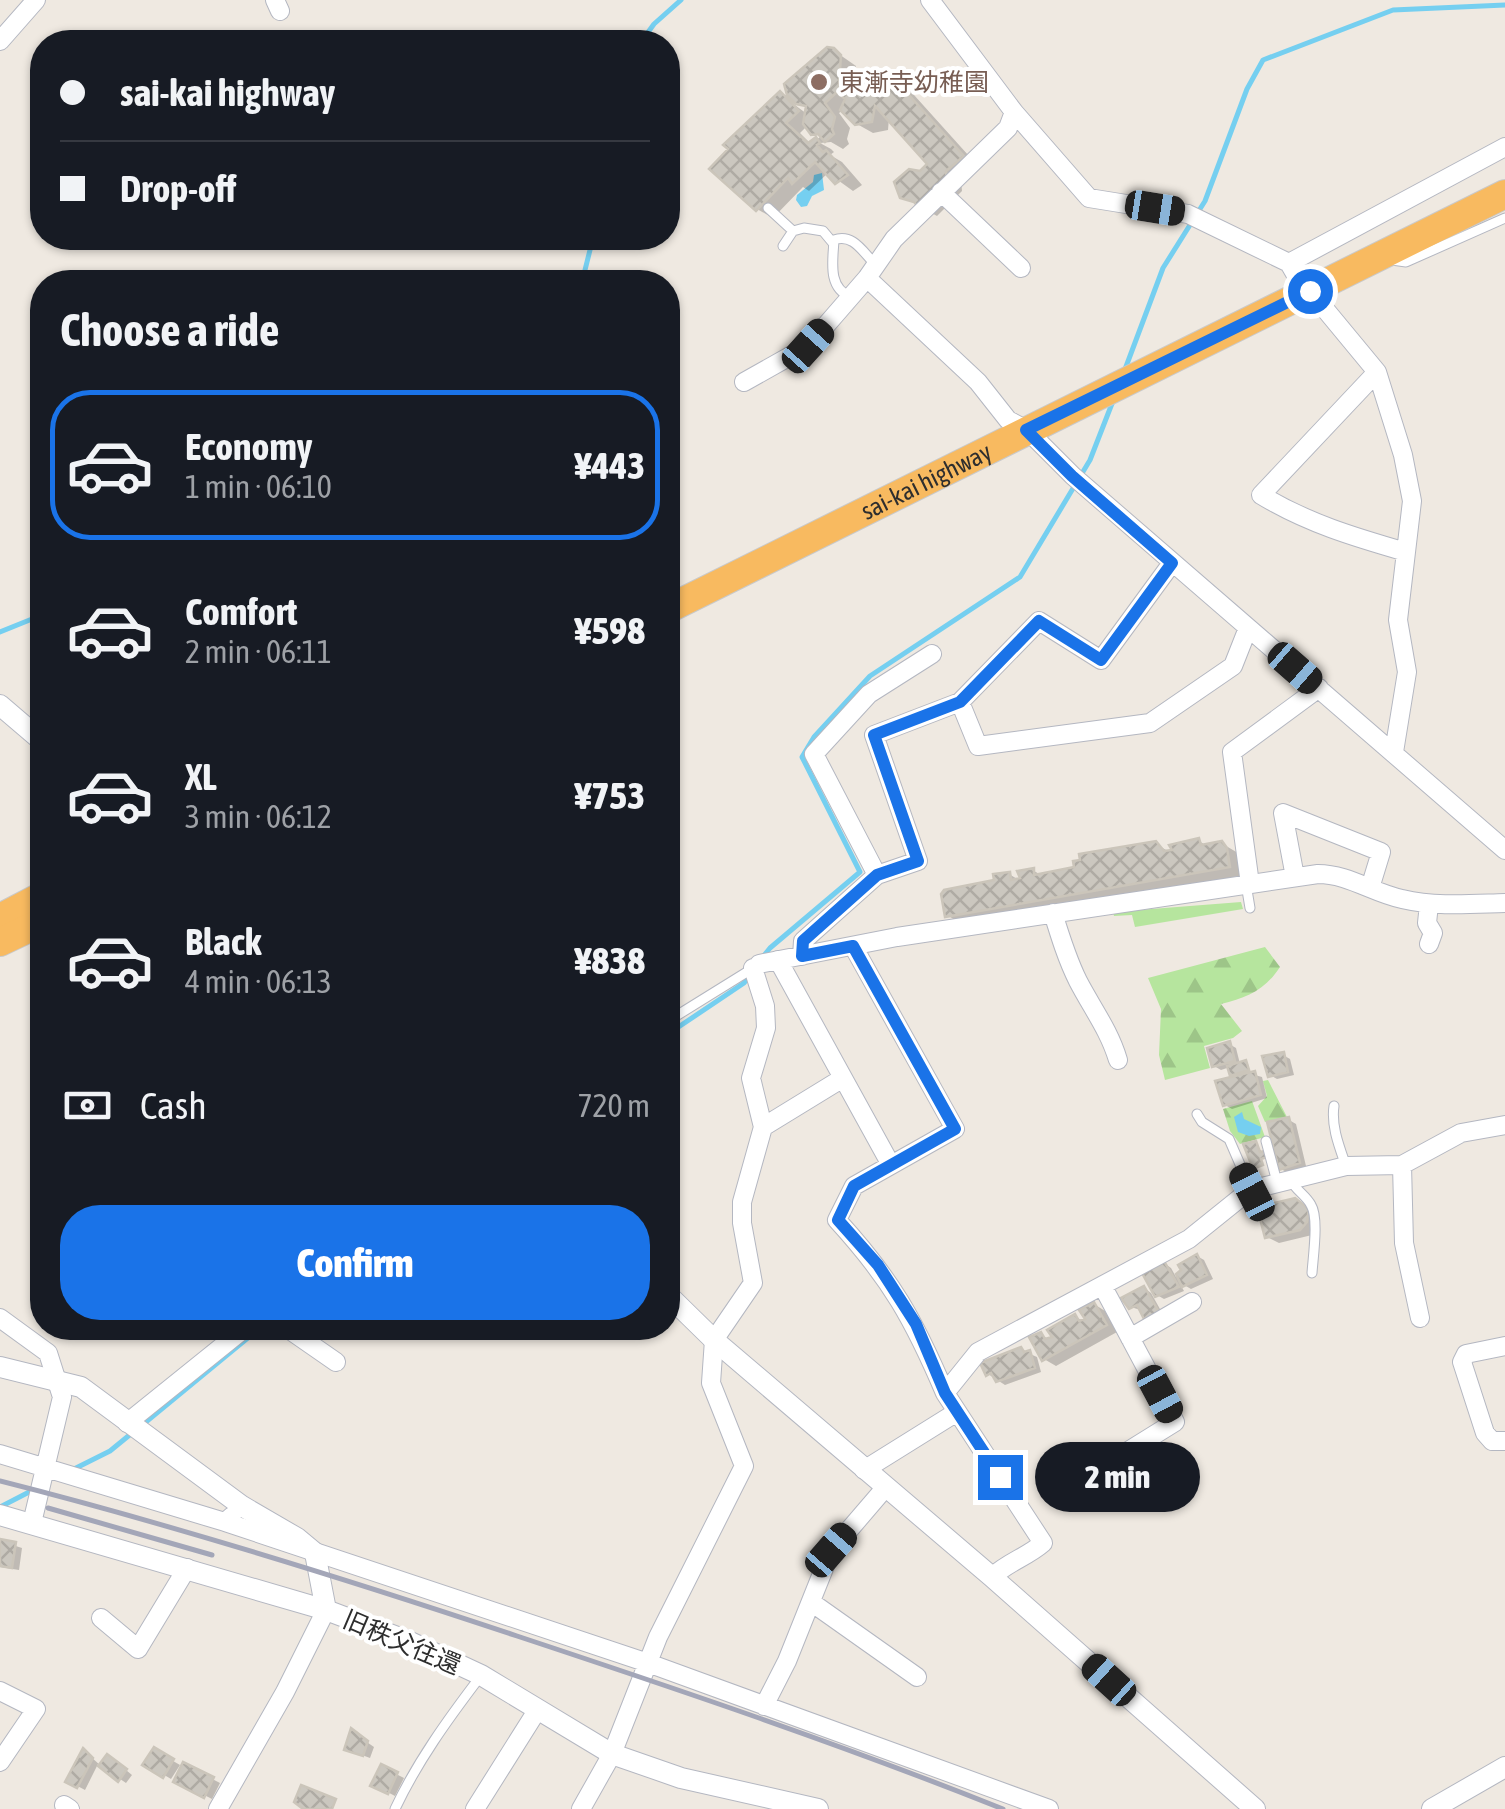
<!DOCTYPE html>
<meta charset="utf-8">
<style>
:root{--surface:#171b24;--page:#20242c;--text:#f1f3f6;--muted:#9ea1a6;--line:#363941;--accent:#1a73e8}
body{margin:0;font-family:"Asap Condensed","Noto Sans JP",sans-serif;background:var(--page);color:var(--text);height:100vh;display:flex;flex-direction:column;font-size:38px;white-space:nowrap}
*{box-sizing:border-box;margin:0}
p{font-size:32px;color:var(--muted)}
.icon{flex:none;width:55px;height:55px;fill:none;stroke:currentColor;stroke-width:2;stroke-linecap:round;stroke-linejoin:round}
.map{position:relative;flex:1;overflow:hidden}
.drawer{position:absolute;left:30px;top:270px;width:650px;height:1070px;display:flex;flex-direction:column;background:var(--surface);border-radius:40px;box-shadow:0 2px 8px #0004}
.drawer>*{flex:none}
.hud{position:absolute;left:30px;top:30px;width:650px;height:220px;border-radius:40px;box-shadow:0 2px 8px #0004;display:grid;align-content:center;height:220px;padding:0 30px;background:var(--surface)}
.end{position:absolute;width:45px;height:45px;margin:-22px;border:12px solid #1a73e8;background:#fff;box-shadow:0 0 0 5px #fff}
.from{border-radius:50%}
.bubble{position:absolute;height:70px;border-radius:35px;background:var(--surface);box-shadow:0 2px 8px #0004;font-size:32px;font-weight:800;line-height:70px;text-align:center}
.car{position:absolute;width:30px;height:60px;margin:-30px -15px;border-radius:12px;box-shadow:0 0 8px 2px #0007;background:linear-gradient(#222 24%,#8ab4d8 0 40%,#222 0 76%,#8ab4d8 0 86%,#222 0)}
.hud b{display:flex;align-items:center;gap:35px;height:95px;font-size:38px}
.hud b+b{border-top:2px solid var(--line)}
.hud i{width:25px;height:25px;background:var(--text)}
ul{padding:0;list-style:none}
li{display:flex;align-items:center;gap:30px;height:150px;margin:0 20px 15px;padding:0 10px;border:5px solid transparent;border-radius:40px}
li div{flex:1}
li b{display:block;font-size:38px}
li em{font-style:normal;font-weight:800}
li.selected{border-color:var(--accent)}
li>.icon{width:90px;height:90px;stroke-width:1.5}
h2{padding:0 30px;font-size:45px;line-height:120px}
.pay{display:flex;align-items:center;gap:25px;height:110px;padding:0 30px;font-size:38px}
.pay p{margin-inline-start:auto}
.button{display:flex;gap:20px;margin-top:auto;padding:20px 30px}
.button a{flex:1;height:115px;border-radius:40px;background:var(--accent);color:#fff;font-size:40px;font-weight:800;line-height:115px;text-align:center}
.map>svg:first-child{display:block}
.grass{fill:#b6e59e}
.forest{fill:url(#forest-firs)}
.water{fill:#75cff0}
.shadow{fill:#0003;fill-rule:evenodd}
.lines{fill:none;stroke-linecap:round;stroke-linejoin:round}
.stream{stroke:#75cff0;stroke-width:5}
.building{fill:url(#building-cross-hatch);stroke:#cbc5ba;stroke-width:2.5}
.service-casing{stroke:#b4b7c1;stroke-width:11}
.minor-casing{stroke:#b4b7c1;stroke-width:20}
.tertiary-casing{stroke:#b4b7c1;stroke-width:22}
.trunk-casing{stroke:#c9c9c9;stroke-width:30}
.service{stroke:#fff;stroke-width:9}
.minor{stroke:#fff;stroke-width:18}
.tertiary{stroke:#fff;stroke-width:20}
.trunk{stroke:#f8ba60;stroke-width:28}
.rail{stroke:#a3a6b8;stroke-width:5}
.route{stroke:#1a73e8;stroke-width:12}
.education-dot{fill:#8d6e63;stroke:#fff;stroke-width:4}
.labels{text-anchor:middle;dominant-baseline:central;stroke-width:8;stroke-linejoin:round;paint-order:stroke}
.education-label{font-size:25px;fill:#785e54;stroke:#fff;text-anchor:start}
.street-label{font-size:25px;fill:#2e2e2e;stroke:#fff}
</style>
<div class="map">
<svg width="1505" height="1809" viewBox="0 0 1505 1809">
<defs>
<pattern id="forest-firs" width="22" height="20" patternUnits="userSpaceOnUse" patternTransform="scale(2.5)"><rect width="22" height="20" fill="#b6e59e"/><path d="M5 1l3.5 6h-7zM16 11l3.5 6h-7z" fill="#9dc588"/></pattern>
<pattern id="building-cross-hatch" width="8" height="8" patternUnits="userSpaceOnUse" patternTransform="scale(2.5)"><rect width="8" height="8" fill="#cbc7bf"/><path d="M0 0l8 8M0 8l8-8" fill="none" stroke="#afaba4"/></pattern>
</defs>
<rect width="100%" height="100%" fill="#efe9e1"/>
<!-- grass -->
<path class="grass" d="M1241,902L1243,909L1135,927L1132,915L1114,916L1113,912Z"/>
<!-- forest -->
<path class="forest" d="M1265,947L1280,967C1265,990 1247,998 1221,1004L1242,1031L1233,1038L1204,1046L1210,1068L1165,1080L1159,1055L1161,1009L1148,978Z
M1268,1080L1287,1117L1265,1122L1258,1106L1267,1096L1263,1081Z
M1252,1101L1265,1137L1240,1144L1230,1131L1223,1109Z"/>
<!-- water -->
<path class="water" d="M822,173L824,190L812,196L807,206L801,207L796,200L797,195L813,182L814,175Z
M1242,1112L1244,1119L1261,1127L1260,1134L1249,1136L1238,1132L1234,1117Z"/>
<!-- shadow -->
<path class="shadow" d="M833,50L856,66L855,76L861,75L877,84L889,76L905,85L978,166L961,180L962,191L937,216L902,196L930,164L889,118L888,130L873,133L857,124L843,110L839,113L850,128L847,139L849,144L843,149L831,142L820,143L831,149L834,152L830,155L842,162L862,185L853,191L828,173L809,191L803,187L773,218L757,209L780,94L807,114L809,108L797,102ZM807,126L820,137L811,144L800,133Z
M1199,841L1207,846L1221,843L1238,853L1245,875L963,925L947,915L1009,874L1024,883L1034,871L1043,876L1156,844L1171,853Z
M1229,1044L1236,1048L1240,1064H1248L1251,1074L1262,1077L1267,1098L1232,1109L1225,1105L1238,1078L1232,1074L1230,1067L1221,1070L1214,1066Z
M1283,1055L1290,1059L1294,1075L1277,1079L1270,1075Z
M1289,1120L1296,1124L1306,1166L1288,1173L1281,1169Z
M1294,1201L1317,1214L1312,1235L1279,1243L1267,1237Z
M1197,1256L1204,1260L1213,1279L1191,1289L1179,1282L1184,1291L1164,1299L1157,1295L1164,1263L1171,1268L1176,1277Z
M1144,1288L1151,1293L1165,1318L1131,1307Z
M1094,1304L1105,1311L1117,1332L1056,1366L1044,1359L1041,1335L1050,1340L1056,1338L1075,1317L1084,1321Z
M1021,1350L1037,1357L1041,1372L1005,1385L988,1374Z
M0,1541L22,1548L19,1570L0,1567Z
M358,1736L374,1747L370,1758L354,1752Z
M154,1750L180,1765L171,1779L146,1764Z
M90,1756L101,1766L115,1761L132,1775L126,1783L98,1764L85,1790L68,1781Z
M185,1765L220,1783L212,1799L177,1781Z
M382,1767L404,1778L395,1796L374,1785Z"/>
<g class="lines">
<!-- stream -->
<path class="stream" d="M641,42L654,24L681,0
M582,282L593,238
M1124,372L1163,268L1205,201L1247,89L1263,60L1393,10L1505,5
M0,632L42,615
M762,958L770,948L860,872L802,757L814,737L870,676L1020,577L1090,460L1113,401
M668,1034L744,983L750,975
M141,1426L260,1328
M74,1469L110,1451L132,1433
M0,1507L33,1490"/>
</g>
<!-- building -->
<path class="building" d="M827,47L834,48L841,55L839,85L842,87L846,75L862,72L872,85L889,73L964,156L946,171L947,182L920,209L914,202L900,198L894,182L909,169L920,171L927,164L875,106L872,122L855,125L840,110L845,99L837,92L825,103L835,117L832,129L834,134L825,142L818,134L811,135L803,124L806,106L796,104L787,95L784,84Z
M780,91L799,111L786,123L808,143L816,137L820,143L817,145L823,152L826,150L848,175L835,184L815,162L792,184L788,178L756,211L709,169L728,149L723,145Z
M1199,838L1201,845L1222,841L1227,848L1230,867L945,917L941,894L944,890L994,880L993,874L1010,872L1011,880L1020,878L1017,871L1034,868V875L1074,867L1073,861L1080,860L1079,854L1156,841L1164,851L1172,850L1169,845Z
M1230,1041L1235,1061L1212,1067L1207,1048Z
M1284,1052L1288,1072L1268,1077L1262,1056Z
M1246,1060L1249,1070L1230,1076L1227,1066Z
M1255,1071L1261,1095L1223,1106L1215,1081Z
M1289,1117L1300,1163L1279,1170L1267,1122Z
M1256,1141L1260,1152L1265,1151L1267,1157L1261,1159L1263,1165L1253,1169L1243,1144Z
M1295,1198L1309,1209L1307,1222L1300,1230L1265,1238L1257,1207Z
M1197,1254L1207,1275L1182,1287L1176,1274L1181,1270L1178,1265Z
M1164,1261L1179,1287L1155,1297L1141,1271Z
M1144,1286L1160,1314L1145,1321L1137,1305L1129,1309L1121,1298Z
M1094,1302L1107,1325L1042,1361L1029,1337L1041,1332L1045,1339L1052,1337L1047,1330L1075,1314L1079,1321L1085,1319L1079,1310Z
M1021,1347L1024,1352L1030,1350L1035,1368L996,1382L991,1373L986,1376L980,1363Z
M0,1539L16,1542L12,1568L0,1566Z
M351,1728L368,1741L363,1756L344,1750Z
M154,1747L174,1759L163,1778L142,1765Z
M83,1748L93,1758L77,1788L65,1782Z
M107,1754L127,1769L118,1782L98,1766Z
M183,1762L214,1777L204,1798L173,1782Z
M381,1764L398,1772L388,1794L370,1786Z
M301,1785L336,1799L332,1809H303L294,1802Z"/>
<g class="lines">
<!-- service casing -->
<g class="service-casing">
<path id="service" d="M768,208L793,231
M783,246L793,231L804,228L823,231L833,243
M1392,260L1406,262L1505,218
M851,297C827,288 833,260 834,240C854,233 863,253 876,265
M1246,884L1250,908
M668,1021L755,967
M1334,1106C1331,1126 1339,1146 1346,1166
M1197,1114L1202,1122L1229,1139L1252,1192
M1266,1141L1277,1182
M1290,1179C1295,1190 1306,1195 1311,1205C1319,1218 1313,1257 1312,1273
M395,1809C417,1762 448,1719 480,1677"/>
</g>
<!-- minor casing -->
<g class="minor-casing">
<path id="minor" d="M275,0L280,11
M930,0L1014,112L1008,128L894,239L867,278L978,382L1008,420L1027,430L1073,476L1505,850
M0,41L36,0
M1014,112L1089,198L1188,214L1289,263
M941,192L1021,268
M1297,277L1289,263L1505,147
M1310,291L1377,372L1403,455L1412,501L1398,620L1407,672L1394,752
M1377,372L1261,495C1307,523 1354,537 1406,552
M744,382L808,346L867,278
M960,702L978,746L1150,723L1233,666L1248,628
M877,875L814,754L869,694L932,654
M1295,877L1283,813L1381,852L1370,888
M1250,884L1232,752L1319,688
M1429,904L1427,923L1433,933L1429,944
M1053,913C1060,936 1067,959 1078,981C1092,1008 1109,1030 1118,1060
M853,946L955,1129L854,1186L837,1220C891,1279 914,1320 945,1393
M802,956L803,941L877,875L918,861L874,735L960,702L1039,621L1101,660L1172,563
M778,960L891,1165
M759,964L897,937L1318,874C1348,874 1373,893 1402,899C1436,907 1470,904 1505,903
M753,968L765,1006L766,1028L751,1078L763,1127L843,1078
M1402,1165L1404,1243L1420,1318
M1103,1287L1175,1422L1109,1463
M0,1318L48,1353L62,1397L32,1523
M287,1328L336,1362
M1130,1338L1192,1302
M1505,1346L1466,1354L1462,1362L1485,1433L1492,1441H1505
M127,1423L245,1328
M0,1454L225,1522L232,1516
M864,1470L957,1412
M225,1522L648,1663L1049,1809
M992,1577C1008,1562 1027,1557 1043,1543L945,1393L978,1352L1189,1239L1240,1198L1262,1187L1346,1166L1402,1165L1461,1133L1505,1125
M811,1602L917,1677
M101,1618L138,1649L187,1568
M0,1691L36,1709L0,1762
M764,1706L787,1661L831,1551L885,1488
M64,1805L70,1809
M218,1809L285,1692L326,1610
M475,1809L538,1709
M581,1809L612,1754L658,1637L744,1466L711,1383L714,1340L753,1283L742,1223V1202L763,1127"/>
</g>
<!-- tertiary casing -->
<g class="tertiary-casing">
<path id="tertiary" d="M0,705L42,741
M668,1295L714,1340L992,1577L1255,1809
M0,1367L81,1387L242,1506L297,1538L315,1553L326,1610
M0,1515L326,1610L408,1641L481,1675L612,1754L681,1778L818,1809
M1432,1809L1505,1767"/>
</g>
<!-- trunk casing -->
<g class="trunk-casing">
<g id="trunk">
<path id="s1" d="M668,609L1505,194"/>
<path d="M0,918L42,896"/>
<path d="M0,942L42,922"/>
</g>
</g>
<!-- service -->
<use href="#service" class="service"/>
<!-- minor -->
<use href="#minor" class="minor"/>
<!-- tertiary -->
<use href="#tertiary" class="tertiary"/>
<!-- trunk -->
<use href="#trunk" class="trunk"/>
<!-- rail -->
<path class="rail" d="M0,1481C174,1525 346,1579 517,1636C680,1690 843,1745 1003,1809
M48,1508L212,1555"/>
</g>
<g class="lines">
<!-- route -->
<path class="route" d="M1000,1477L945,1393L916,1324L878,1265L838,1220L854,1186L955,1129L853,946L802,956L803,941L877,875L918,861L874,735L960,702L1039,621L1101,660L1172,563L1072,476L1026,430L1310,291"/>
</g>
<!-- markers -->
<circle class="education-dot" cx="819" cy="82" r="10"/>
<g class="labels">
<!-- education labels -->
<g class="education-label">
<text x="839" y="82">東漸寺幼稚園</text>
</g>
<!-- street labels -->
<g class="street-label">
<text stroke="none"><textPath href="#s1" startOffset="288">sai-kai highway</textPath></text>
<text transform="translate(402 1642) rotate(23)">旧秩父往還</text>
</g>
</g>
</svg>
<i class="end from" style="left:1310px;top:291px"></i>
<i class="end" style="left:1000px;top:1477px"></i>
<div class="bubble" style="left:1035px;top:1442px;width:165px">2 min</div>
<i class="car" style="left:1155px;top:208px;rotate:99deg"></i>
<i class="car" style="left:808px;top:346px;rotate:42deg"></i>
<i class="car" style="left:1295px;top:668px;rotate:131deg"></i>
<i class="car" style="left:1252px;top:1192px;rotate:333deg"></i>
<i class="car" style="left:1160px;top:1394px;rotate:152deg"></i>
<i class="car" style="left:831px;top:1550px;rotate:41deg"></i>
<i class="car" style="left:1109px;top:1680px;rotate:312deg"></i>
<div class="hud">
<b><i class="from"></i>sai-kai highway</b>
<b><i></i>Drop-off</b>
</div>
<section class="drawer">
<h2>Choose a ride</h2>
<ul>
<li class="selected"><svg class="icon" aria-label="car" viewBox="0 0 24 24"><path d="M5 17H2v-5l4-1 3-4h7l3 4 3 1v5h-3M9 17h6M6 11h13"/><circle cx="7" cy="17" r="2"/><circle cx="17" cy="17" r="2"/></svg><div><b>Economy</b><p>1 min · 06:10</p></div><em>¥443</em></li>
<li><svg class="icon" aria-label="car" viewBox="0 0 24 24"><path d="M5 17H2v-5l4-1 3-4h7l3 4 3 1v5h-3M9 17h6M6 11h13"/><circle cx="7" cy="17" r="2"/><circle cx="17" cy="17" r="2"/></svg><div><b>Comfort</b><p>2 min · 06:11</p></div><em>¥598</em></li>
<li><svg class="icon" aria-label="car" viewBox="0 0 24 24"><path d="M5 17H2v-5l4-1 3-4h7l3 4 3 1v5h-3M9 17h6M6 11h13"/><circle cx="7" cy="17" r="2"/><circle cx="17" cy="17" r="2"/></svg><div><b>XL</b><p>3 min · 06:12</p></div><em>¥753</em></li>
<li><svg class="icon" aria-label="car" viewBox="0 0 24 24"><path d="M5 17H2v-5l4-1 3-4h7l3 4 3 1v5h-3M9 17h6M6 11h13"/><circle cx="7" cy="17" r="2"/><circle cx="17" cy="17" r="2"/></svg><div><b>Black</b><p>4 min · 06:13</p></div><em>¥838</em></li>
</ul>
<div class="pay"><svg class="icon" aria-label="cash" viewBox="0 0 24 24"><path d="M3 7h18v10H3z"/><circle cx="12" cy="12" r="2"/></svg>Cash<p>720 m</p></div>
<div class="button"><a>Confirm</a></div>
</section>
</div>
